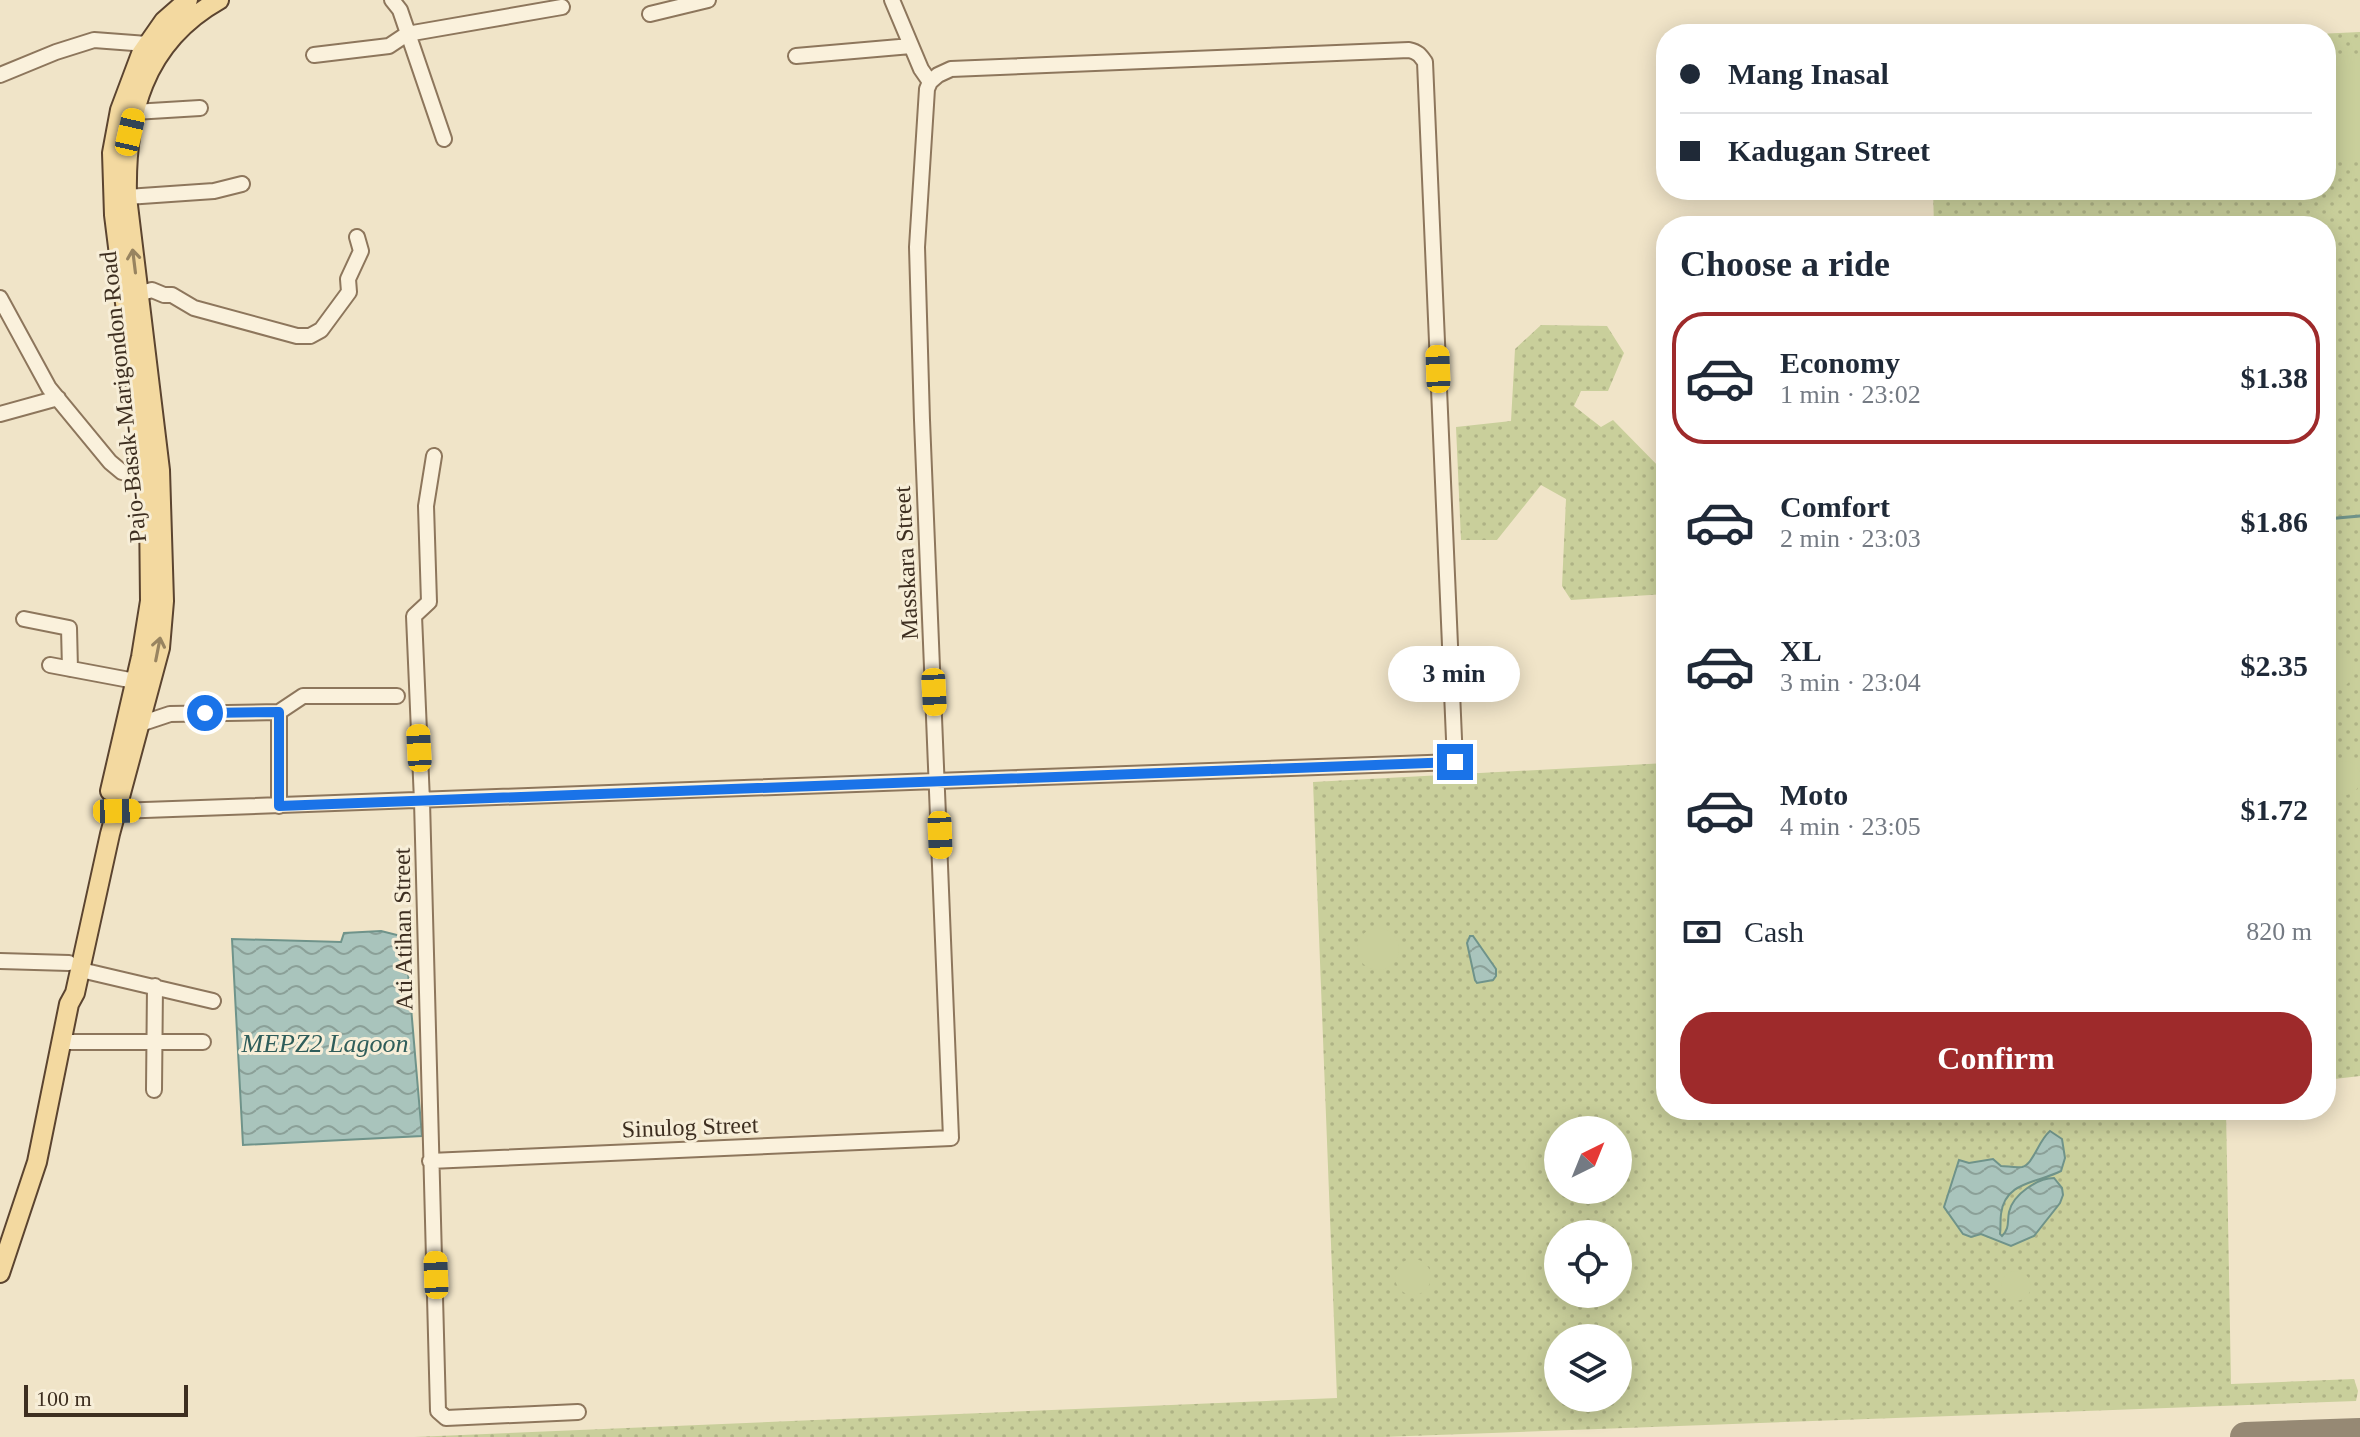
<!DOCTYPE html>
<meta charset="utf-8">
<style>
:root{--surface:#fff;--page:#f6f6f7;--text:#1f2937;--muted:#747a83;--line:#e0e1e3;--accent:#9e2a2b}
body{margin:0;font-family:Georgia,serif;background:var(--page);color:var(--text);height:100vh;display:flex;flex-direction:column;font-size:30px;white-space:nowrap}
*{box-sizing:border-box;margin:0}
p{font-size:26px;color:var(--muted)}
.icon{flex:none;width:44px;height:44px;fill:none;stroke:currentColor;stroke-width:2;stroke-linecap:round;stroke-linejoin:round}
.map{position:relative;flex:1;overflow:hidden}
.side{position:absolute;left:1656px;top:216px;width:680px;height:904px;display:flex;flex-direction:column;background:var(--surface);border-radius:32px;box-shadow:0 4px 20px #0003}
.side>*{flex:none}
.hud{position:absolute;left:1656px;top:24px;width:680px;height:176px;border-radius:32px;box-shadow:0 4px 20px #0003;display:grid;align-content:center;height:176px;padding:0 24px;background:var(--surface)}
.needle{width:52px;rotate:43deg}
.controls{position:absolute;left:1544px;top:1116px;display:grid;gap:16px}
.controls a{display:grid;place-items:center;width:88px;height:88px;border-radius:50%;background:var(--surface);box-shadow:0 4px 20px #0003;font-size:40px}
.scale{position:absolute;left:24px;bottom:20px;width:164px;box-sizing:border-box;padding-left:8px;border:4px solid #3d2e20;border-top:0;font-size:22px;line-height:28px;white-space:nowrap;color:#3d2e20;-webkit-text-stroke:6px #f7eed8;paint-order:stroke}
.end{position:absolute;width:36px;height:36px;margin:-18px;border:10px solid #1a73e8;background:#fff;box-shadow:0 0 0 4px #fff}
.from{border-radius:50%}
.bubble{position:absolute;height:56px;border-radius:28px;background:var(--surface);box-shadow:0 4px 20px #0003;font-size:26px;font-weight:700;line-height:56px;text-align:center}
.car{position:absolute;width:24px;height:48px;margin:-24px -12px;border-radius:10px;box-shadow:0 0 6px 2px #0007;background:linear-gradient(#f5c518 24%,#345 0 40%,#f5c518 0 76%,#345 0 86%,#f5c518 0)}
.hud b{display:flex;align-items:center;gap:28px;height:76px;font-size:30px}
.hud b+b{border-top:2px solid var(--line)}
.hud i{width:20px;height:20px;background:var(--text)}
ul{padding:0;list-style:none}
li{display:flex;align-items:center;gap:24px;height:132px;margin:0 16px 12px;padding:0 8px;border:4px solid transparent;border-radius:32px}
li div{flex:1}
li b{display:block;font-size:30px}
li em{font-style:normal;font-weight:700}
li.on{border-color:var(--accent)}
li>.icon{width:72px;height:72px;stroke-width:1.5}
h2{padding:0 24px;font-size:36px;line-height:96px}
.pay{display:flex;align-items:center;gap:20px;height:88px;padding:0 24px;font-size:30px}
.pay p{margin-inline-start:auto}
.primary-button{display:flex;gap:16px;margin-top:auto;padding:16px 24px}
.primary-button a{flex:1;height:92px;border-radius:32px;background:var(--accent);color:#fff;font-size:32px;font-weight:700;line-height:92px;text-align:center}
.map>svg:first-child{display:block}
.grass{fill:url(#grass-dots);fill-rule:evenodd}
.park{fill:#c9cf9b}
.water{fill:url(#water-waves);stroke:#6f938a;stroke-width:2}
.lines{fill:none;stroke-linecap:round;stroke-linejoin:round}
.stream{stroke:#6f938a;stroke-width:3}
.taxiway{stroke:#968974;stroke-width:30}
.minor-casing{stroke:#8d765c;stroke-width:18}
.major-casing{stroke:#5b4430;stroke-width:22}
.minor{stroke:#faf1dc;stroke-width:14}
.major{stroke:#f3d9a0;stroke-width:18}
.oneway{stroke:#988460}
.route{stroke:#1a73e8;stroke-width:10}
.labels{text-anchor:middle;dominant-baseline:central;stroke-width:6;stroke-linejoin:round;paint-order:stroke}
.street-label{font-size:24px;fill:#3d2e20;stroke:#f7eed8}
.water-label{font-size:26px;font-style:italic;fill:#2f5d5a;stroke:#f7eed8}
</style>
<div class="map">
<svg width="2360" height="1437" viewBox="0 0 2360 1437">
<defs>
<pattern id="grass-dots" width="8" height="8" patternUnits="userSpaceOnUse" patternTransform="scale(2)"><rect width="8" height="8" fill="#c9cf9b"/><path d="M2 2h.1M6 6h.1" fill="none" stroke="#aeb285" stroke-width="1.8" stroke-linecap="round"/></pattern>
<pattern id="water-waves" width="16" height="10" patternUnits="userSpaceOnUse" patternTransform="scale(2)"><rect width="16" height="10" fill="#a9c4bc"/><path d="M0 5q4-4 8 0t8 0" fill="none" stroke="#8ba098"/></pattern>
</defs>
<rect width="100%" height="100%" fill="#f0e4c8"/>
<!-- grass -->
<path class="grass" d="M2360,32V1076L2326,1080V226H1934L1933,190H2326V34H2317Z
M1541,325L1607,326L1624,353L1608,391H1581L1574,406L1601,427L1613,420L1666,474V594L1571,600L1562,586L1566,499L1541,485L1497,540H1461L1456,427L1511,421L1515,349Z
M1666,763V1110H2226L2231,1384L2354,1379L2358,1391L2356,1401L1382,1437H414L1337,1398L1313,782ZM1558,1130H1618V1190H1558ZM1558,1234H1618V1294H1558ZM1558,1338H1618V1398H1558Z"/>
<!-- park -->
<path class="park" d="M2360,55V160L2326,162V57Z
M2341,650C2360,657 2355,703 2326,681V656L2334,651Z
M2327 778a17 17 0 1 1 34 0a17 17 0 1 1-34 0Z
M1357 949a21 21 0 1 1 42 0a21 21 0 1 1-42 0Z
M1395 1277a18 18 0 1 1 36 0a18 18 0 1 1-36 0Z
M2001 1286a15 15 0 1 1 30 0a15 15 0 1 1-30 0Z"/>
<!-- water -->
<path class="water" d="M381,931L405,937L422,1136L243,1145L232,939L341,942L344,933Z
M1470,936H1473L1496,969V976L1493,980L1477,983L1475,980L1467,943Z
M2050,1131L2062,1139L2065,1158L2061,1171C2038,1183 2005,1181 2001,1214C2000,1221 2001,1227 2000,1234L2002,1236C2010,1228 2007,1222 2009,1212C2013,1194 2038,1178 2054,1178L2062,1188L2063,1195L2060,1203L2034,1236L2011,1246L1981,1234L1971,1237L1963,1234L1944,1207L1959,1160L1969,1163L1993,1159L2001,1166C2007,1166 2015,1168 2022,1167C2033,1165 2038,1141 2050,1131Z"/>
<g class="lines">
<!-- stream -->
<path class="stream" d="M2326,519L2360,516"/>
<!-- taxiway -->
<path class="taxiway" d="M2245,1437L2360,1433"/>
<!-- minor casing -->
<g class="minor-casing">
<path id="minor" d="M392,0L400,10L444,139
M892,0L921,69L930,82
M650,14L708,0
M314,55L389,46L407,34L562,7
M796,56L911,46
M0,75L56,52L94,40L147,44
M134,112L200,108
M127,197L214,191L242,184
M138,294L152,290L164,295H172L194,308L297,336H310L321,330L349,292L348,279L361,251L357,237
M0,298L49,388L110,462L122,472L132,475H156
M0,414L58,398
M434,456L426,506L429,602L414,616L422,801L438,1411L446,1418L578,1412
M24,619L69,628L70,669
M50,665L135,681
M140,724L170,714L279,712L303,696H397
M279,806V712
M117,811L1455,762L1425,62C1420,55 1418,52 1409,50L951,69L938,75L930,82
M0,961L69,963
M81,970L213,1001
M60,1042H203
M154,1090L155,986
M430,1161L951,1138L922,420L917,247L927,89L930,82"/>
</g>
<!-- major casing -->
<g class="major-casing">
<path id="major" d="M110,791L141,657L150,601L149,505L146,471L114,215L112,153L120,110L141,54L164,21L188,0
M0,1273L37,1162L69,1004L75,993L110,834L160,648L164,601L160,470L127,197C125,115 143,43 219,0"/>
</g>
<!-- minor -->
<use href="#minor" class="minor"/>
<!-- major -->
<use href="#major" class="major"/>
</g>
<!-- one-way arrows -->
<defs><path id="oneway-shaft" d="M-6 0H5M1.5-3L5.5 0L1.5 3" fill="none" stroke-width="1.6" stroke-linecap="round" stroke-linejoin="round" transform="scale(2)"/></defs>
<g class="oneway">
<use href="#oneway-shaft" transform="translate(134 261) rotate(-97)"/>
<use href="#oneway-shaft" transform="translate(158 649) rotate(-79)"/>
</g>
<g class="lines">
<!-- route -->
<path class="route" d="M205,713L279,712V806L1455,762"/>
</g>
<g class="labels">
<!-- street labels -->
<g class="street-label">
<text transform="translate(123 397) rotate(-96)">Pajo-Basak-Marigondon Road</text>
<text transform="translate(906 563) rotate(-93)">Masskara Street</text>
<text transform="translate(403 929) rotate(-91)">Ati Atihan Street</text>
<text transform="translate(690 1127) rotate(-2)">Sinulog Street</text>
</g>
<!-- water labels -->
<g class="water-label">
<text x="325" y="1043">MEPZ2 Lagoon</text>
</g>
</g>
</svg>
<div class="controls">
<a><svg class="needle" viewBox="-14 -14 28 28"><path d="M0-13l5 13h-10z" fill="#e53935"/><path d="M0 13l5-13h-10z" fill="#747a83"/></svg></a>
<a><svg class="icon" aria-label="locate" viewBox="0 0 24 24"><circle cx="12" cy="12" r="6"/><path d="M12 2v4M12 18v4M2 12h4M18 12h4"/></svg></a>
<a><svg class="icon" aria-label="layers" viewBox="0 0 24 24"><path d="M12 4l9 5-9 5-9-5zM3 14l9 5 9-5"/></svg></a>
</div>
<div class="scale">100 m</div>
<i class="end from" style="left:205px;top:713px"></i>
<i class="end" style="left:1455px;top:762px"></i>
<div class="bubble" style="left:1388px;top:646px;width:132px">3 min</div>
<i class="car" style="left:130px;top:132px;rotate:13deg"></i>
<i class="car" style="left:1438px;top:369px;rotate:358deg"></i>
<i class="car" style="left:934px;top:692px;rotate:177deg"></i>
<i class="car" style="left:419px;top:748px;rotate:357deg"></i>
<i class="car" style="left:117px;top:811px;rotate:89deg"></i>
<i class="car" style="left:940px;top:835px;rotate:178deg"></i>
<i class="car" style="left:436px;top:1275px;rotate:358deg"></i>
<div class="hud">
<b><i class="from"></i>Mang Inasal</b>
<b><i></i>Kadugan Street</b>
</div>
<section class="side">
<h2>Choose a ride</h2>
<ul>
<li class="on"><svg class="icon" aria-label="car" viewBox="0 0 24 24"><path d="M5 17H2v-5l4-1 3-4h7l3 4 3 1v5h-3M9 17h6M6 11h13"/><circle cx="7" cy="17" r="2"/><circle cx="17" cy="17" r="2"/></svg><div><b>Economy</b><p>1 min · 23:02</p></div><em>$1.38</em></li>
<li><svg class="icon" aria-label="car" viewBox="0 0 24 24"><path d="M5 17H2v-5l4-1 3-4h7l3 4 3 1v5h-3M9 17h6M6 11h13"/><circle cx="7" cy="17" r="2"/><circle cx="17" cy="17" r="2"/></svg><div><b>Comfort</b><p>2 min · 23:03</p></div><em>$1.86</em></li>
<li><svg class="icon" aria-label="car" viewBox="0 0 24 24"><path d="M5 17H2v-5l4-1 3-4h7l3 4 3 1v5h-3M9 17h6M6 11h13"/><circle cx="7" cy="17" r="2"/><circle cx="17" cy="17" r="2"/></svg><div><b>XL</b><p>3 min · 23:04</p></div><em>$2.35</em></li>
<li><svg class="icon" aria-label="car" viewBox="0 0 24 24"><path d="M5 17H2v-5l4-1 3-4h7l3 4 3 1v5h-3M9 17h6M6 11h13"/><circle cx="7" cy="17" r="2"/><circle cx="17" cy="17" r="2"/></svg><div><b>Moto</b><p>4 min · 23:05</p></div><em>$1.72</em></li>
</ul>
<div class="pay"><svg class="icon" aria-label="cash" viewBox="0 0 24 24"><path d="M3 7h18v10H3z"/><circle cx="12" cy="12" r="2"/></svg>Cash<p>820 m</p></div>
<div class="primary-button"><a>Confirm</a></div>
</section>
</div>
